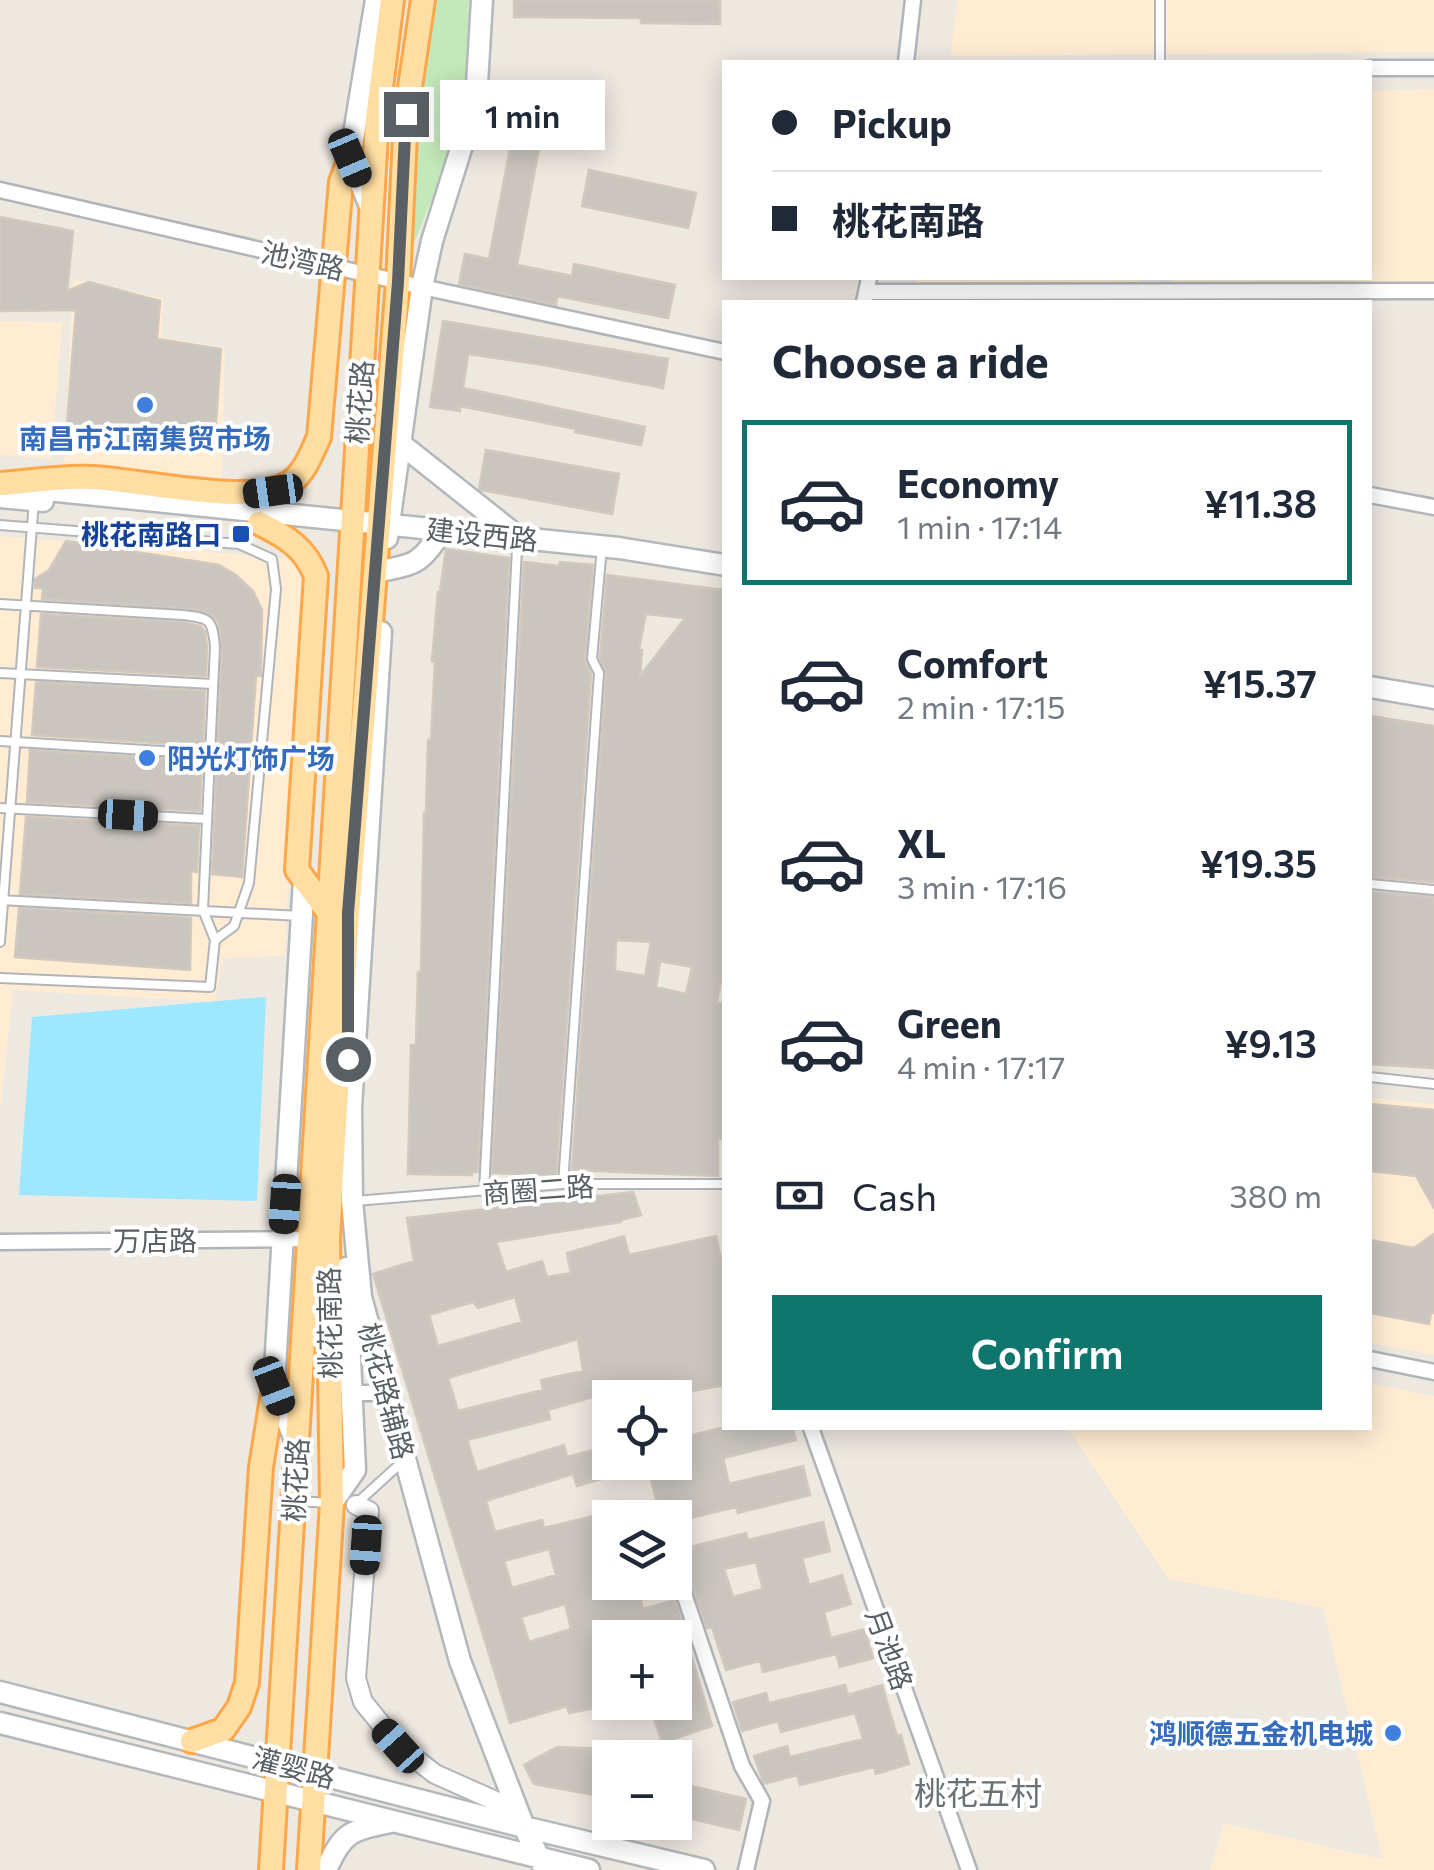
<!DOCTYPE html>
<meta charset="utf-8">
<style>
:root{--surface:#fff;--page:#f6f6f7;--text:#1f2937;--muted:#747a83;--line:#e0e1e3;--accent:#0f766e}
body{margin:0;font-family:Commissioner,"Noto Sans SC",sans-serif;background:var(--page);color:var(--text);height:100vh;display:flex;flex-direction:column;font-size:38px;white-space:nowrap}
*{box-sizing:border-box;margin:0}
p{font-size:32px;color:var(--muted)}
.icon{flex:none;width:55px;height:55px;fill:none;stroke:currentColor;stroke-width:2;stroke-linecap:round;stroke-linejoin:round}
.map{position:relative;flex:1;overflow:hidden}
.drawer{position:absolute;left:722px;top:300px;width:650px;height:1130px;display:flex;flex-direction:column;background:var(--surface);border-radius:0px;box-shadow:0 5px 25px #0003}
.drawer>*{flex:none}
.hud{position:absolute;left:722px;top:60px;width:650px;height:220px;border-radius:0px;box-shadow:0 5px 25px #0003;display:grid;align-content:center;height:220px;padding:0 50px;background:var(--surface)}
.buttons{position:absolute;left:592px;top:1380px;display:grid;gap:20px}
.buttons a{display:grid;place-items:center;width:100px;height:100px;border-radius:0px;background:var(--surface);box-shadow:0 5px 25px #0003;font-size:50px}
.end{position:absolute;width:45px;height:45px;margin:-22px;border:12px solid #595f63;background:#fff;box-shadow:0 0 0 5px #fff}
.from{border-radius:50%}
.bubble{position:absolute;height:70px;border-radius:0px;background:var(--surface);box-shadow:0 5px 25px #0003;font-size:32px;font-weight:600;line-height:70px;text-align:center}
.car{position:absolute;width:30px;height:60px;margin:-30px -15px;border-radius:12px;box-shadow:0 0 8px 2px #0007;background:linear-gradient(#222 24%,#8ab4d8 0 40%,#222 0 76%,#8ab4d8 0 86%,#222 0)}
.hud b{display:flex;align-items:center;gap:35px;height:95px;font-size:38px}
.hud b+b{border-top:2px solid var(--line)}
.hud i{width:25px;height:25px;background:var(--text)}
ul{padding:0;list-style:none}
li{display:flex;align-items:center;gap:30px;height:165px;margin:0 20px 15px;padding:0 30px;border:5px solid transparent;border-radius:0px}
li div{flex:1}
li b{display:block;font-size:38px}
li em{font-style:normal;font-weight:600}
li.active{border-color:var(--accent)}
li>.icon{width:90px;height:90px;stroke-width:1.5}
h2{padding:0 50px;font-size:45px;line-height:120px}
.pay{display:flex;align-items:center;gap:25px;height:110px;padding:0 50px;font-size:38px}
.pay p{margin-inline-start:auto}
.primary-button{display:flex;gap:20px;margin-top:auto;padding:20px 50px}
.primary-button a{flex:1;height:115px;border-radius:0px;background:var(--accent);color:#fff;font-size:40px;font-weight:600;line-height:115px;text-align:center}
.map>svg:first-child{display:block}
.commercial{fill:#ffecd3}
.green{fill:#c3e8ba}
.water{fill:#9ee8ff}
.building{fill:#cac5bf;stroke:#d2c8be;stroke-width:2.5;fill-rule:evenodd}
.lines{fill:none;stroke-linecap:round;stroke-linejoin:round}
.service-casing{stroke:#b1b5b9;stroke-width:12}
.minor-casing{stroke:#b1b5b9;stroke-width:19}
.tertiary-casing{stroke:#b1b5b9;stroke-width:22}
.secondary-casing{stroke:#b2b8bc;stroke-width:25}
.primary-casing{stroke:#fda74a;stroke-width:28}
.service{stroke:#fff;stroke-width:8}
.minor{stroke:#fff;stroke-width:14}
.tertiary{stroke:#fff;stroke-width:18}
.secondary{stroke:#fff;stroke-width:20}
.primary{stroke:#ffdea3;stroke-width:22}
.route{stroke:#595f63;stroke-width:12}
.shop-dot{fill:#3f7fe0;stroke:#fff;stroke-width:4}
.transit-dot{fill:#1a4fb4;stroke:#fff;stroke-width:4}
.labels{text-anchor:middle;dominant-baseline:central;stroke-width:8;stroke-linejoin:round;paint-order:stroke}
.street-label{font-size:28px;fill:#595f63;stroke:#fff}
.shop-label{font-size:28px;font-weight:bold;fill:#366cbe;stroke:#fff}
.transit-label{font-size:28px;font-weight:bold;fill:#164399;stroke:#fff;text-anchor:end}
.quarter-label{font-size:32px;fill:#6a7175;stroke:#fff}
</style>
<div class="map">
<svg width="1434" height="1870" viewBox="0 0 1434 1870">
<rect width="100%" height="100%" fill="#ede8e0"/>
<!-- commercial -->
<path class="commercial" d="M958,0H1434V52L950,56Z
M1434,89V283L1173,286V278H1370V91Z
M917,278H1139V284L915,289Z
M73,279L163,298L161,337L225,348L222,478L64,462Z
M0,321L62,322L52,459L0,455Z
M0,536L303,559L285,956L223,958L215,1002L13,990L0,1114Z
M1370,1098L1434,1104V1355L1370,1343Z
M1370,1383L1434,1396V1870H1210L1224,1823L1382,1859L1323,1608L1168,1579L1067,1428H1370Z"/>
<!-- green -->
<path class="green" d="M409,0H469L464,103L447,162L403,270L386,265L396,86Z
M383,287L403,290L381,482L367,481Z"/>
<!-- water -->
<path class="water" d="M266,997L257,1201L19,1195L32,1017Z"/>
<!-- building -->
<path class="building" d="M514,0H720V24L641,23V18L514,17Z
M520,97L595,109L590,140L542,132L517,265L572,276L574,264L675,285L668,318L557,296L556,305L459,284L465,254L489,259Z
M589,170L696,193L688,228L582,206Z
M0,217L73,231L67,291L89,282L160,301L157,339L221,349L214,451L66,436L76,310L0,311Z
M443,321L668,359L663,388L544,365L468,354L463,388L645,427L641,445L575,432L576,429L460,406V411L430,407Z
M486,450L619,474L612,514L481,490L479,489Z
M66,541L219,565L236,575L253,591L262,610L261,670V676L256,675L242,877L212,874L222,646L218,622L208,613L193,609L42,599L43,588H35V579L49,570Z
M446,549L509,558L478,1172H472V1175L408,1174L411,1045H416L418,972H421L424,813H426L428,740H431L435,662L432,661L438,592H440Z
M524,562L559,566L560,562L593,565L585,658L591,675L556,1176L492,1173Z
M607,575L725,590V976L722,975L717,1002L725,1004V1121L723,1139H718V1176L572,1170L606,674L600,658ZM646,614L685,618L640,676L642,650L639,649ZM616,940L651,942L645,976L615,971ZM660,961L692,967L686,994L656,987Z
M41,614L182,622L201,626L205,632L207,646L206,676L37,667Z
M36,682L205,691L203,746L32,735Z
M1370,716L1434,726V882L1370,877Z
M30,750L202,761L200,811L27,802Z
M26,817L199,826L197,872L191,871V903L20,894Z
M1370,892L1434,897V1068L1370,1064Z
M19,908L191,918L190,970L15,957Z
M1370,1104L1434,1110V1208L1416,1176L1370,1171Z
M633,1192L641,1215L621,1220V1222L496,1242L506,1272L542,1261L547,1277L571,1273L567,1253L624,1236L629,1255L716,1236L725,1277V1385L654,1398H610V1431L606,1432L596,1396L548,1410L550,1419L467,1440L477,1472L564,1445L567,1457L601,1448L609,1477L577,1486L573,1474L486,1501L495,1532L542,1520L544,1528L610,1512V1582H636L643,1609L675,1600L712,1726L662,1743L649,1702H675V1633L659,1638H610V1705L569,1713L567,1706L510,1723L373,1274L414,1261L407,1218ZM515,1297L522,1322L438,1346L429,1315L473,1302L478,1308ZM578,1339L583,1371L541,1380L543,1390L458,1411L448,1378ZM549,1549L556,1575L512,1588L504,1561ZM565,1604L571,1629L529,1642L521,1617Z
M1434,1234V1313H1431L1429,1324L1370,1313V1240L1414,1248Z
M721,1428H793L796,1440L723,1458L729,1484L803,1466L810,1495L738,1513L736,1507L675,1522V1518H661L650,1476L648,1477L644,1462H675V1439Z
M823,1522L830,1551L802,1558L809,1585L842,1575L851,1604L824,1612L831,1638L865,1629L873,1658L840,1667L836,1654L763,1672L760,1661L726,1670L712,1627L707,1628L693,1588L689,1582L682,1581L675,1551L746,1533L748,1540ZM756,1562L763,1589L733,1597L724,1569Z
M845,1685L848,1695L882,1685L897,1736L901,1735L909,1764L876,1774L874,1767L800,1785L797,1775L764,1784L754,1756L787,1746L790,1757L863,1739L855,1713L781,1732L778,1721L742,1731L733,1702L766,1693L769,1703Z
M557,1747L607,1749L610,1753V1798L534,1784L524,1765Z
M675,1782L746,1799L739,1830L675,1815Z"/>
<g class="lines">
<!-- service casing -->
<g class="service-casing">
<path id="service" d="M1160,0V62
M0,525L239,544L272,559L276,589L249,883L234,926L215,940L210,987L0,978
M0,604L183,615C210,618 212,619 215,646L203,910L215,940
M0,673L213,684
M0,741L210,754
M0,808L207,819
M1370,884L1434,890
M0,900L300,916
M0,942L34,500
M1370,1077L1434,1084
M563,1184L599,673L592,659L601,558
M484,1192L517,549
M355,1201L563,1184H725
M298,1501L329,1503
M357,1503L402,1462"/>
</g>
<!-- minor casing -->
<g class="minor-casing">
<path id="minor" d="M906,62L913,0
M1370,68H1434
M0,190L422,287L725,352
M866,292L1434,291
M864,302L869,278
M1370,495L1434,507
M0,1242L309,1239
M1370,1359L1434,1372
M352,1393H387
M811,1428L969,1870
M683,1591L742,1766L762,1801L746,1870"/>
</g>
<!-- tertiary casing -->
<g class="tertiary-casing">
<path id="tertiary" d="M356,1505L369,1511L356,1678L363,1702L399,1746L435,1774L518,1811"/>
</g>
<!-- secondary casing -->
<g class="secondary-casing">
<path id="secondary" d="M372,211L350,158L376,0
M401,444L517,536
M27,488L619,548L725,565
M0,497L43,501
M387,538L422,287L432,241L476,101L482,0
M385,570C411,565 419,564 435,541
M381,632L351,1108L352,1201L361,1297L460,1661L524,1827L545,1870
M1370,687L1434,698
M296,1443L274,1386L304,880
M332,1503L355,1470L346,1268
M0,1692L524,1827L704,1870
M0,1723L589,1870
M326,1870C343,1831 352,1830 391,1822"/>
</g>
<!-- primary casing -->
<g class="primary-casing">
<path id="primary" d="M0,484C30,482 62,476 93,478C140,480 254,508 291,482C305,472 312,452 319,437L341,182L350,158
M259,523C285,536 305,547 316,576L297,870L329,913
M192,1741L223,1730L239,1707L247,1683L261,1467L274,1386
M271,1870L377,119L392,0
M309,1870L332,1503L328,1238L348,913L398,282L406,114L423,0"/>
</g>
<!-- service -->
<use href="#service" class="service"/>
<!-- minor -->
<use href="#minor" class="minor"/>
<!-- tertiary -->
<use href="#tertiary" class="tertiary"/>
<!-- secondary -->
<use href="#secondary" class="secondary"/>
<!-- primary -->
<use href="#primary" class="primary"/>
</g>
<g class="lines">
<!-- route -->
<path class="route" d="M348,1059V913L398,282L406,114"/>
</g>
<!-- markers -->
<g class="shop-dot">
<circle cx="145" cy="405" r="10"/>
<circle cx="147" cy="758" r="10"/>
<circle cx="1393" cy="1733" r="10"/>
</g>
<rect class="transit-dot" x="231" y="524" width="20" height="20" rx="5"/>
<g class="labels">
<!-- street labels -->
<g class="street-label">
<text transform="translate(303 260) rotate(13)">池湾路</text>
<text transform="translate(359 402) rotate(-86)">桃花路</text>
<text transform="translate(482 534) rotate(6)">建设西路</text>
<text transform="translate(538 1189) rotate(-4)">商圈二路</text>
<text x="155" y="1240">万店路</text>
<text transform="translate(329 1323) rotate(-91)">桃花南路</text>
<text transform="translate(387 1391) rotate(75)">桃花路辅路</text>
<text transform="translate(295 1480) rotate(-87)">桃花路</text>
<text transform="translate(890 1649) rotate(70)">月池路</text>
<text transform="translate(294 1767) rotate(15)">灌婴路</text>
</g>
<!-- shop labels -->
<g class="shop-label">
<text x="145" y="438">南昌市江南集贸市场</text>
<text x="167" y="758" text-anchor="start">阳光灯饰广场</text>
<text x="1373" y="1733" text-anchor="end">鸿顺德五金机电城</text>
</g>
<!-- transit labels -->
<g class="transit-label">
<text x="221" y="534">桃花南路口</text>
</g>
<!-- quarter labels -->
<g class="quarter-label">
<text x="978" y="1792">桃花五村</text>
</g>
</g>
</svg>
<div class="buttons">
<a><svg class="icon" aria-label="locate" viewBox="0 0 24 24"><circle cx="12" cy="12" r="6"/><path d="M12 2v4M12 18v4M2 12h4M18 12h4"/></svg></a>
<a><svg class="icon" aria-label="layers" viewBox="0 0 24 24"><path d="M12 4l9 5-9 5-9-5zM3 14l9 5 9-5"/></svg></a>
<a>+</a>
<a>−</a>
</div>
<i class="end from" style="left:348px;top:1059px"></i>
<i class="end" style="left:406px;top:114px"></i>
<div class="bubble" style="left:440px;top:80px;width:165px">1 min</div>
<i class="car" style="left:350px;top:158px;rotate:157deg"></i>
<i class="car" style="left:273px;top:491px;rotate:262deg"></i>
<i class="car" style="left:128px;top:815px;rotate:93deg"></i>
<i class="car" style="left:285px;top:1204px;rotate:184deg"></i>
<i class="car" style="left:274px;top:1386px;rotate:159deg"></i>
<i class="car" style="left:366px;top:1545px;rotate:184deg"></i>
<i class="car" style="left:398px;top:1746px;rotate:318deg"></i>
<div class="hud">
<b><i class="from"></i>Pickup</b>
<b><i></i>桃花南路</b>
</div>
<section class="drawer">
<h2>Choose a ride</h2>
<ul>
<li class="active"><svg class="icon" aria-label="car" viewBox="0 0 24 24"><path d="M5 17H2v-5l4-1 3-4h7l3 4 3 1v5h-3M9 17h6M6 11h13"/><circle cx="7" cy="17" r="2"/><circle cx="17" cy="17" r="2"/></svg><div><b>Economy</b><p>1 min · 17:14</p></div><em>¥11.38</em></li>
<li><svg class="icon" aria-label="car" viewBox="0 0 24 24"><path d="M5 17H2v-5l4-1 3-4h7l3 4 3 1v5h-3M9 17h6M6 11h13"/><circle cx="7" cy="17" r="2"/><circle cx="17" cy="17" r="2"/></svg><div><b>Comfort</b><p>2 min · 17:15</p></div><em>¥15.37</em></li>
<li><svg class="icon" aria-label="car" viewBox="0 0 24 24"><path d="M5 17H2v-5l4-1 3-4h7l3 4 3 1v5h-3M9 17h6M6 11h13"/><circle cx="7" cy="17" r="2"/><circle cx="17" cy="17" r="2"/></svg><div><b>XL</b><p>3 min · 17:16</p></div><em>¥19.35</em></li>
<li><svg class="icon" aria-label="car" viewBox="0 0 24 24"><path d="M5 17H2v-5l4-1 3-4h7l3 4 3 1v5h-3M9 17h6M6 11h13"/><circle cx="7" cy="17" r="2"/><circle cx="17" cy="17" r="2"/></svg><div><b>Green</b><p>4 min · 17:17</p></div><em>¥9.13</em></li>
</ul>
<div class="pay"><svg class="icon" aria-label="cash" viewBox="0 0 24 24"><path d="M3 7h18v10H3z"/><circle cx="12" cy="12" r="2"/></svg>Cash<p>380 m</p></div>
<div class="primary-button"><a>Confirm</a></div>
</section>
</div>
